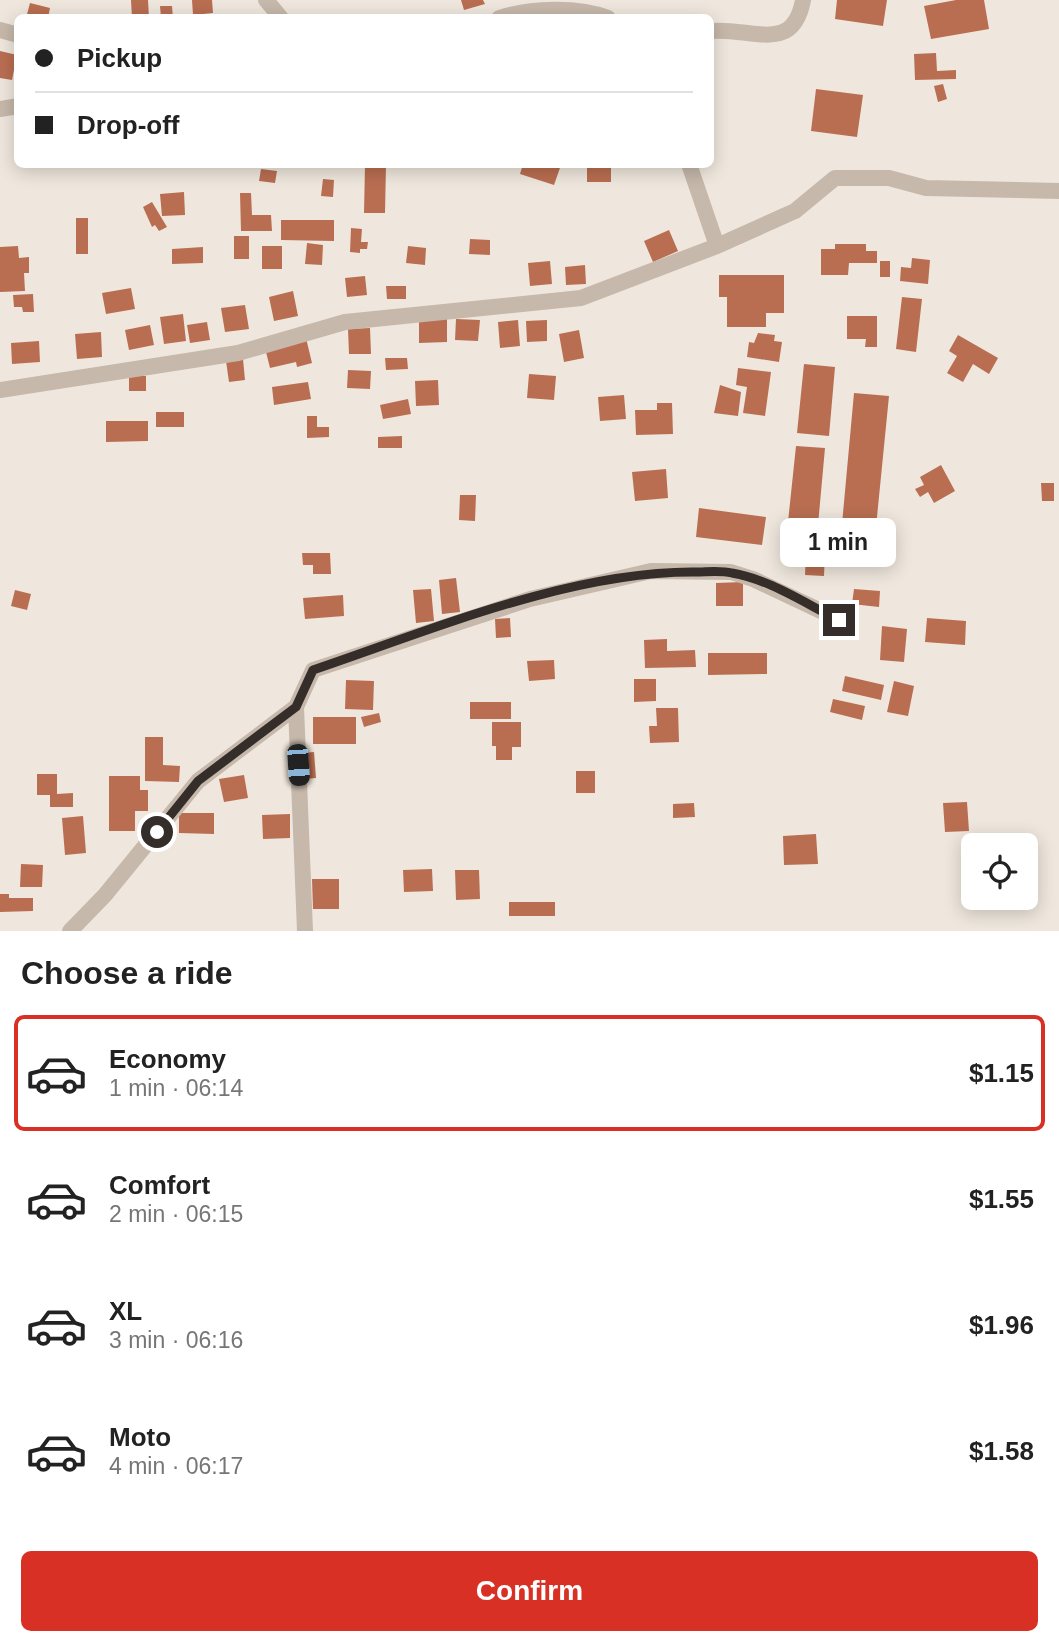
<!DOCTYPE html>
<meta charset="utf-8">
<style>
:root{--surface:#fff;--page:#f2f2f2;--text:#222;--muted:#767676;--line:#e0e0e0;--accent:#d93025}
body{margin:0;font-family:Arial,sans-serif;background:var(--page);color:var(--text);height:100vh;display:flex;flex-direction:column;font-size:26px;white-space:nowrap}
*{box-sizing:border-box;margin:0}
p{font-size:23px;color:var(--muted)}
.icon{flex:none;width:38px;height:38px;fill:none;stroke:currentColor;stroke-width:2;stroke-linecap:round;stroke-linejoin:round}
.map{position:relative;height:931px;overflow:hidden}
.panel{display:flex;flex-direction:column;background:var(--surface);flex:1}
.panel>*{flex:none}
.top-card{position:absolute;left:14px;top:14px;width:700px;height:154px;border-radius:10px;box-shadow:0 4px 18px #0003;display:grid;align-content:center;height:154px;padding:0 21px;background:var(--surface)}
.fabs{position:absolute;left:961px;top:833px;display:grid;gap:14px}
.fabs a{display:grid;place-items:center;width:77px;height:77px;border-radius:10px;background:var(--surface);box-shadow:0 4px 18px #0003;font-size:35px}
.end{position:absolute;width:32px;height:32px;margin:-16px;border:9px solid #342d29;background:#fff;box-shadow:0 0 0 4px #fff}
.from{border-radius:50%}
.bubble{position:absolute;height:49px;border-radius:10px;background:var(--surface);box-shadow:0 4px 18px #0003;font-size:23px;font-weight:800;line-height:49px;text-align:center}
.car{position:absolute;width:21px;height:42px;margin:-21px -10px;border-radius:9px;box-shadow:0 0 5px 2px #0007;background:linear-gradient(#222 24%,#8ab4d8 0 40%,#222 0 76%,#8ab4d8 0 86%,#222 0)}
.top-card b{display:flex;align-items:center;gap:24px;height:66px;font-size:26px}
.top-card b+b{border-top:2px solid var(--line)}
.top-card i{width:18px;height:18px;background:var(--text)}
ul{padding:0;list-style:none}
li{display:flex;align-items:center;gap:21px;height:116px;margin:0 14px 10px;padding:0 7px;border:4px solid transparent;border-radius:10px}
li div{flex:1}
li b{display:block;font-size:26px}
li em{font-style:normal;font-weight:800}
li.selected{border-color:var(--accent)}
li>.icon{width:63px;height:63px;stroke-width:1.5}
h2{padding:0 21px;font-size:32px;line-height:84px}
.action{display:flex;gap:14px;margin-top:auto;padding:14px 21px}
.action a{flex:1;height:80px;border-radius:10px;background:var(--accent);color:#fff;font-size:28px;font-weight:800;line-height:80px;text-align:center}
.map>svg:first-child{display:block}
.building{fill:#b96e51}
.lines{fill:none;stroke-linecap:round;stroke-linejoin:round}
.street{stroke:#c6b8aa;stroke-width:16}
.route{stroke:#342d29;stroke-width:9}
</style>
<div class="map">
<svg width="1059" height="931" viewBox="0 0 1059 931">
<rect width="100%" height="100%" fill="#efe7dd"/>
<!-- building -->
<path class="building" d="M131,0H148L149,18H132Z
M192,0H212L213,13L193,15Z
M461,0H483L485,4L464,10Z
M837,0H887L883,26L835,19Z
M956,0H984L989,29L931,39L924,6Z
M30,3L50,8L48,18H26Z
M160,6H172L173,18H161Z
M0,51L17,55L12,80L0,78Z
M936,53L937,71L956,70V79L915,80L914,54Z
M943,84L947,99L938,102L934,86Z
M816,89L863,95L857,137L811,131Z
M523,164H558L561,165L554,185L520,174Z
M365,165H386L385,213H364Z
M587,168H611V182H587Z
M261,169L277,171L275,183L259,181Z
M323,179L334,180L333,197L321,196Z
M184,192L185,215L162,216L160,194Z
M240,193H251L252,215H271L272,231H241Z
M152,202L167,227L159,231L155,225L152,227L143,207Z
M76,218H88V254H76Z
M281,220H334V241L281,240Z
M351,228L362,229L361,242H368L367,249H360V253L350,252Z
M669,230L678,251L653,262L644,241Z
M234,236H249V259H234Z
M470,239L490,240V255L469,254Z
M307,243L323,245L322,265L305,264Z
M835,244H866V251H877V263H849L848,275H821V249H835Z
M18,246L19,258L29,257V273H24L25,291L0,292V247Z
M262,246H282V269H262Z
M408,246L426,248L425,265L406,263Z
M203,247V263L172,264V249Z
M912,258L930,260L928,284L900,281L901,267L911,268Z
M550,261L552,284L530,286L528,263Z
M880,261H890V277H880Z
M585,265L586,284L566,285L565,267Z
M719,275H784V313H766V327H727V297H719Z
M365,276L367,295L347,297L345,278Z
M386,286H406V299H387Z
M131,288L135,309L106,314L102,293Z
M293,291L298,316L274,321L269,297Z
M33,294L34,312H23L22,307H14L13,295Z
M902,297L922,299L916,352L896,349Z
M245,305L249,329L225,332L221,308Z
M183,314L186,341L164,344L160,317Z
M847,316H877V347H865L866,339H847Z
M447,319V342L419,343V320Z
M456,319L480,320L478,341L455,340Z
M518,320L520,346L500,348L498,322Z
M547,320V341L527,342L526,321Z
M207,322L210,340L190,343L187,325Z
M150,325L154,345L129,350L125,330Z
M370,328L371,354H349L348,329Z
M579,330L584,358L564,362L559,334Z
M101,332L102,357L77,359L75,334Z
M758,333L775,335L774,341L782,342L779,362L747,357L749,342L754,343Z
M958,335L998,358L989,374L973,364L963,382L947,373L957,356L949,351Z
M306,338L312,363L297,367L296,362L270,368L265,348Z
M39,341L40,362L12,364L11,343Z
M385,358H407L408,369L386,370Z
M243,359L245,380L229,382L226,361Z
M804,364L835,367L829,436L797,433Z
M738,368L771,372L765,416L743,413L747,387L736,385Z
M348,370L371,371L370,389L347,388Z
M529,374L556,376L554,400L527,398Z
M129,376H146V391H129Z
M438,380L439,405L416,406L415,381Z
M308,382L311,399L274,405L272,387Z
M720,385L741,392L738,416L714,413Z
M854,393L889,396L876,527L842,524Z
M624,395L626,419L600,421L598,397Z
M408,399L411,414L383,419L380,405Z
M657,403H672L673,434L636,435L635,410H657Z
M156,412H184V427H156Z
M307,416H317V427H329V437L307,438Z
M106,421H148V441L106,442Z
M402,436V448H378V437Z
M796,446L825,448L818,525L788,522Z
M941,465L955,491L934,503L928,492L920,497L915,489L924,485L920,477Z
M666,469L668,498L635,501L632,472Z
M1041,483H1054V501H1042Z
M460,495H476L475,521L459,520Z
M699,508L766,517L762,545L696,537Z
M801,536L831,538L830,553L825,552L824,576L805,575L806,551H801Z
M302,553H330L331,574H313V565H303Z
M456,578L460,612L442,614L439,580Z
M743,582V606H716V583Z
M431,589L434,621L416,623L413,590Z
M854,589L880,591L879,607L852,604Z
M15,590L31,594L27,610L11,606Z
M343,595L344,616L305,619L303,598Z
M510,618L511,637L496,638L495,619Z
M927,618L966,621L965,645L925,642Z
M882,626L907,629L904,662L880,660Z
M667,639V651L695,650L696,667L645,668L644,640Z
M708,653H767V674L708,675Z
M554,660L555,679L529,681L527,661Z
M845,676L884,685L881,700L842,691Z
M634,679H656V701L634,702Z
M346,680L374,681L373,710L345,709Z
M894,681L914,686L908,716L887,712Z
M833,699L865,706L862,720L830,712Z
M470,702H511V719H470Z
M656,708H678L679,742L650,743L649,726H657Z
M379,713L381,722L364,727L361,717Z
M313,717H356V744H313Z
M492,722H521V747H512V760H496V746H492Z
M145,737H163V765L180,766L179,782L145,781Z
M314,752L316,778L304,779L303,753Z
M576,771H595V793H576Z
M37,774H57V794L73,793V807H50V795H37Z
M244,775L248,798L224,802L219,779Z
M109,776H140V790H148V811H135V831H109Z
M967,802L969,831L945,832L943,803Z
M694,803L695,817L673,818V804Z
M179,813H214V834L179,833Z
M290,814V838L263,839L262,815Z
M83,816L86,853L65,855L62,818Z
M816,834L818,864L784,865L783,836Z
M21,864L43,865L42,887H20Z
M432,869L433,891L404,892L403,870Z
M455,870H479L480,899L456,900Z
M312,879H339V909H313Z
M0,894H9V898H33V911L0,912Z
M509,902H555V916H509Z"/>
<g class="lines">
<!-- street -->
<path class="street" d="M266,0L281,18
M499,18C530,8 577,6 608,18
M0,30L18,35
M710,31C752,27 793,55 803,0
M0,109L18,106
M689,164L717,246
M0,390L238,353L345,322L581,298L717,246L795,211L835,178H889L926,188L1059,191
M70,931L105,895L198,781L296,707
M305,931L296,707L313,670L530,599L651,571L731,572L753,579L840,620"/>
</g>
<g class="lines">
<!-- route -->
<path class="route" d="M157,832L198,781L296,707L313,670C431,630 571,571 695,572C707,572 720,570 732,573C769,579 806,604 839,620"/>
</g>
</svg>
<div class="fabs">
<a><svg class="icon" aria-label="locate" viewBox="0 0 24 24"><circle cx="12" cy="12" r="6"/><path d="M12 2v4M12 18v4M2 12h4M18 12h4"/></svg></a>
</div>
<i class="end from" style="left:157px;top:832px"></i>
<i class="end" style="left:839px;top:620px"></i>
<div class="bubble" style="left:780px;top:518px;width:116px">1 min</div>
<i class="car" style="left:298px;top:765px;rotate:176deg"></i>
<div class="top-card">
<b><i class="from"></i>Pickup</b>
<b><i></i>Drop-off</b>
</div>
</div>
<section class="panel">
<h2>Choose a ride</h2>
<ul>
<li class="selected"><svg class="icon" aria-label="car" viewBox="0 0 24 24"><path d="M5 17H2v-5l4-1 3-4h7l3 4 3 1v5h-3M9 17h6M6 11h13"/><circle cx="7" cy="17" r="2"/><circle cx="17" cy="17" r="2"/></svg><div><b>Economy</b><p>1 min · 06:14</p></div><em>$1.15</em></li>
<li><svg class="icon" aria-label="car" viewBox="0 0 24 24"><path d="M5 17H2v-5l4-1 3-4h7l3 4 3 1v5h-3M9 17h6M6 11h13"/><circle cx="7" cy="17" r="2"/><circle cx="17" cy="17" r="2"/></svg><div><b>Comfort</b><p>2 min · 06:15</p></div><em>$1.55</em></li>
<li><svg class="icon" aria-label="car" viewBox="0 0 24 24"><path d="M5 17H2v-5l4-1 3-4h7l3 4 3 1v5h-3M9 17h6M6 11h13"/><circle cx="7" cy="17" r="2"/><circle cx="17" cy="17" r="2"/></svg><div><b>XL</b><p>3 min · 06:16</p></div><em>$1.96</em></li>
<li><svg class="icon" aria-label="car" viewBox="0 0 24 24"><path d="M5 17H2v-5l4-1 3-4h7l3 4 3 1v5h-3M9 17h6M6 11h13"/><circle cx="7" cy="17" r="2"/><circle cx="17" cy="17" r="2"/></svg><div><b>Moto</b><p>4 min · 06:17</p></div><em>$1.58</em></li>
</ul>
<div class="action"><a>Confirm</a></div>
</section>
